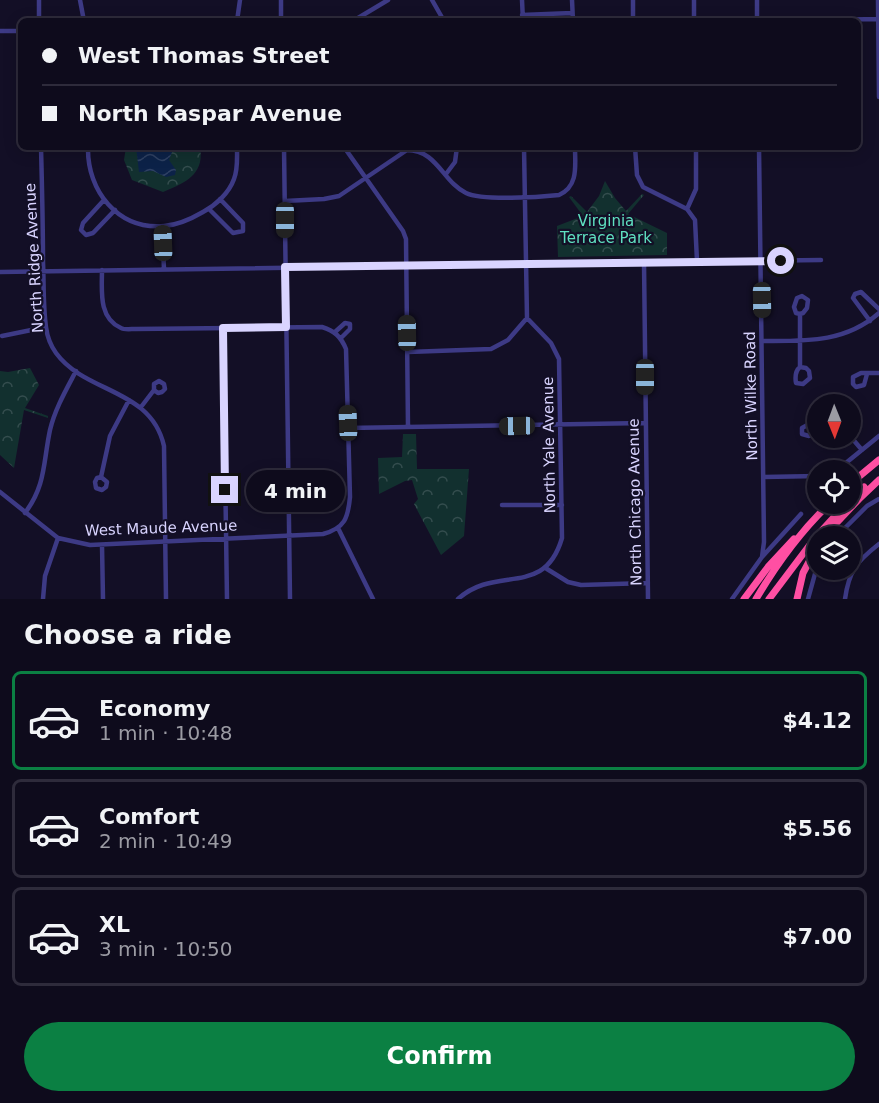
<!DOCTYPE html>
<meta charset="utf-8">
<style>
:root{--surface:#0e0b1c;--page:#1c1929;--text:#f1f3f6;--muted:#9b9ba3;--line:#2e2b3b;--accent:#0b8043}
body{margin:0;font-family:"DejaVu Sans",sans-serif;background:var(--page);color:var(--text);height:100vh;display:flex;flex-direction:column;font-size:22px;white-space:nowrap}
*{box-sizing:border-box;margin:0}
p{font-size:20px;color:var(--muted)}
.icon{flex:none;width:33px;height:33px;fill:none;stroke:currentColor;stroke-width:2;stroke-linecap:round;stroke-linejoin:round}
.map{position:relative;height:599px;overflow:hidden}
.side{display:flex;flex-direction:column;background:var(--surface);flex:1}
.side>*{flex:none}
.top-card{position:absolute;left:18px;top:18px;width:843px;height:132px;border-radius:9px;box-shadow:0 3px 15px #0003,0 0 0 2px var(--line);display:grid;align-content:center;height:132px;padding:0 24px;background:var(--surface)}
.needle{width:39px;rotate:179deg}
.tools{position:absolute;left:807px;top:394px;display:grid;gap:12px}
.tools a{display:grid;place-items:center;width:54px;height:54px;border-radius:50%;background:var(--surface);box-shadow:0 3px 15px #0003,0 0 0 2px var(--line);font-size:30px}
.end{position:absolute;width:27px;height:27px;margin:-14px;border:8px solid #d9d4ff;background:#111;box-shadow:0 0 0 3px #111}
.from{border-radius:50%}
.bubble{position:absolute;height:42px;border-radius:21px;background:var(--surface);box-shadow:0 3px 15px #0003,0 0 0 2px var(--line);font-size:20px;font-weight:700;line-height:42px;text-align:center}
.car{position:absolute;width:18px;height:36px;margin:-18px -9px;border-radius:8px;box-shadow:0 0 4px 2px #0007;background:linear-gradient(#222 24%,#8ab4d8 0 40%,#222 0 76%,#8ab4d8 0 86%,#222 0)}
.top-card b{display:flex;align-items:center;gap:21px;height:57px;font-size:22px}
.top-card b+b{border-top:2px solid var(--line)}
.top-card i{width:15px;height:15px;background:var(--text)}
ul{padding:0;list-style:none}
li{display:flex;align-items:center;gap:18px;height:99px;margin:0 12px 9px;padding:0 12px;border:3px solid var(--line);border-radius:9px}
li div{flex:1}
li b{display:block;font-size:22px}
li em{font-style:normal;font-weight:700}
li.current{border-color:var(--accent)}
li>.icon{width:54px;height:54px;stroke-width:1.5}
h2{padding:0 24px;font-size:27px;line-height:72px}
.primary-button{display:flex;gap:12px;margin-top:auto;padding:12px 24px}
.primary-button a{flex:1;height:69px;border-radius:36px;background:var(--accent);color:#fff;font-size:24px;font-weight:700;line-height:69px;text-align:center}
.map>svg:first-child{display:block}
.park{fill:url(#park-crowns)}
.water{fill:url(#water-waves)}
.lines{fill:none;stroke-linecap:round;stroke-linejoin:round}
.minor{stroke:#3d3a85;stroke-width:4.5}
.highway{stroke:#ff4fa3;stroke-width:7}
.route{stroke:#d9d4ff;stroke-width:8}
.labels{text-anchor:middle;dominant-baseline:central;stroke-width:4.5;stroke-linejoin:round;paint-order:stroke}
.park-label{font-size:15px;fill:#5fe0c0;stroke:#130f26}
.street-label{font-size:15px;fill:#d9d4ff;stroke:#130f26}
</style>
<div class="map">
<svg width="879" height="599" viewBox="0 0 879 599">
<defs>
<pattern id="park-crowns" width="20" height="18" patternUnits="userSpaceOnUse" patternTransform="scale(1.5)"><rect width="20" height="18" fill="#12302f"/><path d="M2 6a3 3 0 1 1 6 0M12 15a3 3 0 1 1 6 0" fill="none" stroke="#344d4e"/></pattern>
<pattern id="water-waves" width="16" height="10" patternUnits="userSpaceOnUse" patternTransform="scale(1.5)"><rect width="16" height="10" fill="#0c2248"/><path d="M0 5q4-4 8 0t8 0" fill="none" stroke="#2f4163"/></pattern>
</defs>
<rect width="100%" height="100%" fill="#130f26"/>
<!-- park -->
<path class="park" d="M126,147H200C205,175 184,183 163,192L132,180L124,160Z
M605,181L615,198L626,211L642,194L644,195L628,214L667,233V255L558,257L557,226L583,216L569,197L571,196L587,212L599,196Z
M30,368L39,385L25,408L48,416V418L24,410L14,468L0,455V371L8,372Z
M403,434H416L417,469H469L464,536L441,555L414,504L418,499L412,480L405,481L379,494L378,458L402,457Z"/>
<!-- water -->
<path class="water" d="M136,147H174L169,160L176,170L175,175L166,177L153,171L139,172Z"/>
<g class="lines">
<!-- minor -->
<path class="minor" d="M39,0V21
M80,0L84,21
M281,0V21
M432,0L444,21
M522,0L523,21
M572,0L573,21
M633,0V21
M694,0V21
M757,0V21
M878,0L879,97
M522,15L572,13
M237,21L240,0
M353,21L388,0
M757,21L879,19
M0,31H21
M41,147C42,185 43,224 43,262C44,283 43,306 46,327C47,335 51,346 56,353C86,394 151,388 164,446L166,599
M88,147C87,191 118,230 164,226C179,225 191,219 203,212C216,205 229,193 234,179C238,169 237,158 237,147
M284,147L290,599
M344,147L403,231L406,239L408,427
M635,147L637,175L643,187L687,209L695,220L697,261
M446,174L455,162L457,147
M104,200L83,223L81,230L86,235L93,233L115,210
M285,201L324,199L339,196L407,150C437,150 443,182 466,193C482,201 540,197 559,195C579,186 575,165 575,147
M209,209L233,233L243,231V223L220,199
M687,209L696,189V147
M162,227L164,269
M644,262L648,599
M0,272L821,260
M800,314L803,313L807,308L808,300L802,296L797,298L794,307L796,313L800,314V367C795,371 795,377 796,383L803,384L810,378L809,371L806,368L800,367
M870,321L853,298L855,294L861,292L879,309
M223,328L227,599
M335,332L345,323L350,324V329L341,338
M2,336L46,327
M763,341C805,341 845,343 879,313
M408,352L491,349L508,340L527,318
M867,374L864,385L856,387L853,384V377L861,373H879
M141,407L154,390V384L159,381L164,384L165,389L162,392L158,393L154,390
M815,424L816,431L809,436L802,434V428L811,423H818
M348,428L645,423
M850,436L862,450
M836,471L879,436
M101,477L107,482L106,487L102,490L96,488L95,482L97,478L101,477L110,436L129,400
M764,477L818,476
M0,492L58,538L90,545L323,534C345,528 348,518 350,497L346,349C341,337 335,331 322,327L135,329C131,329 124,330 121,328C98,318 102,290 102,270
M502,505H562
M25,513C46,485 43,463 50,430C55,409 66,390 76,371
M338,528L373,599
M836,537L867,506L879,499
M102,545L103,599
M762,557L801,514
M547,569L568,582L581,585L648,583
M43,599L45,576L58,538
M458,599C497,564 544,599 562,538L559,359L551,343L527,318L524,147
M732,599L762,557L764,542L759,147
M808,599L818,563
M845,599C849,571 856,562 879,544"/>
<!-- highway -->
<path class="highway" d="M850,484L879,460
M850,500L864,487
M823,537L859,499L879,480
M744,599L768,567L794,539
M756,599C776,565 800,532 829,504
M769,599L815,538L846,504
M797,599L803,573L818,545"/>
</g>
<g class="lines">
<!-- route -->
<path class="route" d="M225,490L223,328L286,327L285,267L781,261"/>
</g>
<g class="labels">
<!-- park labels -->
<g class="park-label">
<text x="606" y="221">Virginia<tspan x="606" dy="17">Terrace Park</tspan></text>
</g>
<!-- street labels -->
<g class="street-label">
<text transform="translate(34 258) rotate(-93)">North Ridge Avenue</text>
<text transform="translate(751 396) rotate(-91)">North Wilke Road</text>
<text transform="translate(549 445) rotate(-91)">North Yale Avenue</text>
<text transform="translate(635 502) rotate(-91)">North Chicago Avenue</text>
<text transform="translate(161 528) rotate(-2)">West Maude Avenue</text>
</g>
</g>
</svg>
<div class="tools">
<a><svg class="needle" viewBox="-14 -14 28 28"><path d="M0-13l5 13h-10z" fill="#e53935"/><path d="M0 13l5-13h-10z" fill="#9b9ba3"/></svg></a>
<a><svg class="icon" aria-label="locate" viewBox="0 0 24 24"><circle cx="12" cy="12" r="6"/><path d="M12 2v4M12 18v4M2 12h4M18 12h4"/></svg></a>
<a><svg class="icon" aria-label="layers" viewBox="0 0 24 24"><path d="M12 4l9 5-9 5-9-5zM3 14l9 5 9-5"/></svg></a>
</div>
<i class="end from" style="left:781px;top:261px"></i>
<i class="end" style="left:225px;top:490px"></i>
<div class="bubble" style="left:246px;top:470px;width:99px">4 min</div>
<i class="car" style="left:285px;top:220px;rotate:180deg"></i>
<i class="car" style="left:163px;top:243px;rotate:358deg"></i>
<i class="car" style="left:762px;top:300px;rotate:179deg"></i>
<i class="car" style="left:407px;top:333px;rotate:359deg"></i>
<i class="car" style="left:645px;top:377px;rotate:180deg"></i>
<i class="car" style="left:348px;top:423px;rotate:358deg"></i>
<i class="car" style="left:517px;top:426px;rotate:269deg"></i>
<div class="top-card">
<b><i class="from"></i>West Thomas Street</b>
<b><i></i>North Kaspar Avenue</b>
</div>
</div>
<section class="side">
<h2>Choose a ride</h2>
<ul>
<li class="current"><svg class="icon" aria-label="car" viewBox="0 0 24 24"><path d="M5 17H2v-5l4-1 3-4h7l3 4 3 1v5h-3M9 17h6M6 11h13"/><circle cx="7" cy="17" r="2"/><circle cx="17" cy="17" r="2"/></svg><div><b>Economy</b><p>1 min · 10:48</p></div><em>$4.12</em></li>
<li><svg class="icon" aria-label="car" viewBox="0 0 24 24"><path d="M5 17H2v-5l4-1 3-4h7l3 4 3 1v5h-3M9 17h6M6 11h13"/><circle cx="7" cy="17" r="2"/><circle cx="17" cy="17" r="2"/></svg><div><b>Comfort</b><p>2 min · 10:49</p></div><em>$5.56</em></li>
<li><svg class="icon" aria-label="car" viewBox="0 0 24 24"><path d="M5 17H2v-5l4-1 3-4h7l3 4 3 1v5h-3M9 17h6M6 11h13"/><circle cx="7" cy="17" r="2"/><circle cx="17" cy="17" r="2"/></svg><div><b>XL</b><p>3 min · 10:50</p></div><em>$7.00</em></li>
</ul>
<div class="primary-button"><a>Confirm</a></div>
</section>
